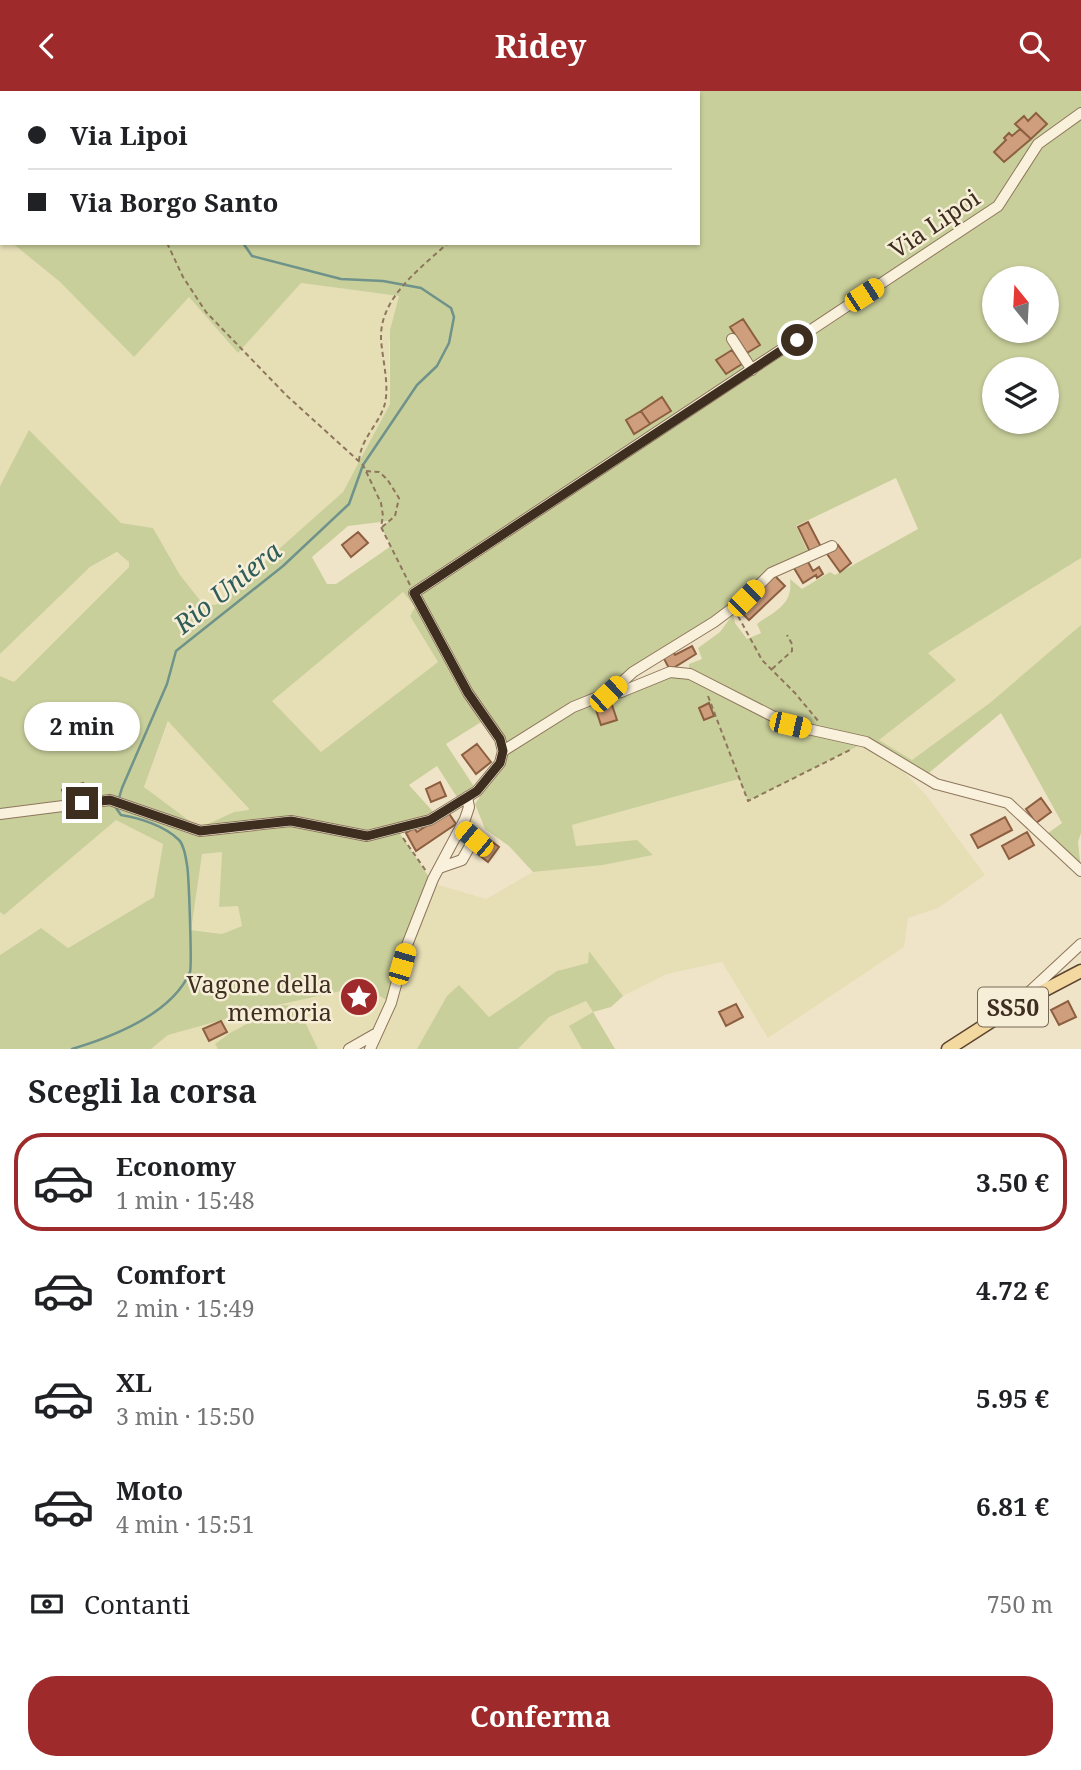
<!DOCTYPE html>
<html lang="it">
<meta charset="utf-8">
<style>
:root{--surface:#fff;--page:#f6f6f6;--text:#202124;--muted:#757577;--line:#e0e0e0;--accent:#9e2a2b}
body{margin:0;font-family:"Noto Serif",serif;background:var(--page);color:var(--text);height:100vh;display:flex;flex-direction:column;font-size:26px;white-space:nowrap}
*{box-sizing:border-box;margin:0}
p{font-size:23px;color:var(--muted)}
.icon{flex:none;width:38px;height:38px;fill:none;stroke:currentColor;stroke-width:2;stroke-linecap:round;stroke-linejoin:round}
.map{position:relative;height:958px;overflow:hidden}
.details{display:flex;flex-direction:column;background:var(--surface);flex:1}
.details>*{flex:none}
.hud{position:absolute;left:0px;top:0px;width:700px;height:154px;box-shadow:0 2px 5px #0004;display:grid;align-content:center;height:154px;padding:0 28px;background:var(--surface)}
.needle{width:46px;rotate:342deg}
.buttons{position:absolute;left:982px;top:175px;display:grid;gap:14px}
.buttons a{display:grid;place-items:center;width:77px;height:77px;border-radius:50%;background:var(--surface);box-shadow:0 2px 5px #0004;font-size:35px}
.end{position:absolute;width:32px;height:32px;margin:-16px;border:9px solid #3d2e20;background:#fff;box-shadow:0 0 0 4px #fff}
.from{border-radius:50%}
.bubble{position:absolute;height:49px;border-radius:24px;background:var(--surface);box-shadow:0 2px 5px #0004;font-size:23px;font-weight:700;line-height:49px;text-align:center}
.car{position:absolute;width:21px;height:42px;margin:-21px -10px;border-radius:9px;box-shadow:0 0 5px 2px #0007;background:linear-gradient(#f5c518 24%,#345 0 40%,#f5c518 0 76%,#345 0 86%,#f5c518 0)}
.hud b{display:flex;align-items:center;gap:24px;height:66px;font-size:26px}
.hud b+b{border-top:2px solid var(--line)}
.hud i{width:18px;height:18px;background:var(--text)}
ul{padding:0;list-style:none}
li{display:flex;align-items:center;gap:21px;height:98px;margin:0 14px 10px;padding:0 14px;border:4px solid transparent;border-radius:28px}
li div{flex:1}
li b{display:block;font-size:26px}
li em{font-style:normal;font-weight:700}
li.current{border-color:var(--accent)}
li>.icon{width:63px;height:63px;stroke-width:1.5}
h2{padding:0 28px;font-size:32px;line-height:84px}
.pay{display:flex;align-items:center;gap:18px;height:77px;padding:0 28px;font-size:26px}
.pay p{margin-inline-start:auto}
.primary-button{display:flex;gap:14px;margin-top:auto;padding:14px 28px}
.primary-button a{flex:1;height:80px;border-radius:28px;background:var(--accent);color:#fff;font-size:28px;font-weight:700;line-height:80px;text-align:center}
header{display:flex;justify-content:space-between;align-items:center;height:91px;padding:0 28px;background:var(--accent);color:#fff;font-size:32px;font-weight:700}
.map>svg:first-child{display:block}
.farmland{fill:#e6deb5}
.green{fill:#c9cf9b;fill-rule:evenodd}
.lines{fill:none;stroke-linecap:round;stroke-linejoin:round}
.stream{stroke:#6f938a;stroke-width:2.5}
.building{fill:#cf9f7d;stroke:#8d5f41;stroke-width:2}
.minor-casing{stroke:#8d765c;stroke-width:12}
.major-casing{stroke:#5b4430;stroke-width:15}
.path{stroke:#8d765c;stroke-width:2;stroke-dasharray:5 3.5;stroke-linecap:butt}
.minor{stroke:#faf1dc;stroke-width:10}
.major{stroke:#f3d9a0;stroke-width:12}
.route{stroke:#3d2e20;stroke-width:9}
.labels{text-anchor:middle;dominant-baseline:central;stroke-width:5;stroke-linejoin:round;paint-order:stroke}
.shield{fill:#f7eed8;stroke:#756857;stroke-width:2}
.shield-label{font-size:23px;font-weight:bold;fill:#3d2e20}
.street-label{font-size:24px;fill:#3d2e20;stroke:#f7eed8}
.poi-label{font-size:24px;fill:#3d2e20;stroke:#f7eed8;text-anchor:end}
.water-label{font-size:26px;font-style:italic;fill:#2f5d5a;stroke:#f7eed8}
</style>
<header><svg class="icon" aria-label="back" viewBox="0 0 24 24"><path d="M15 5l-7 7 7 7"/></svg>Ridey<svg class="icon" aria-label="search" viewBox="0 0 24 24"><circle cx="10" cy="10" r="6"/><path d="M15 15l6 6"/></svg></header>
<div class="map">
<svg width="1081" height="958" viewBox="0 0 1081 958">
<rect width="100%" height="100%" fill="#f0e4c8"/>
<!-- farmland -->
<path class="farmland" d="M0,144L2,152H12L59,190L134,266L189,206L238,262L301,192L399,205L392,232L389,253L390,313L357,377L343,401L223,511L216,514L203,513L180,484L153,437L121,432L29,340L0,395Z
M117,462L125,467L129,471V476L14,591L0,585V563L90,476Z
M1081,467V534L1069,546L991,611L912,669L879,649L955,589L927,562Z
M403,501L415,516L410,525L438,571L321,661L271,610Z
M169,629L249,719L234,721L199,737L144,696Z
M866,651L889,665L926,704L985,784L938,817L908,827L904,856L768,947L722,871L667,883L623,905L589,861L588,872L557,880L489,926L458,895L417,958H151L168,944L273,915L364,895L391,911L432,792L486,808L533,781L603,774L652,764L637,750L576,755L571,734L740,688L747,710Z
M116,728L163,753L154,806L67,857L40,837L0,864V821L4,824Z
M222,761L219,816L238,814L242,835L222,843L189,838L201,763Z
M586,910L593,921L569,935L582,958H518L549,926Z"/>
<!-- green -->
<path class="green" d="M275,0H1081V467L928,562L956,589L879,649L912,669L991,611L1081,534V742L1078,751L1081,780L1044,745L1062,732L1001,622L924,686L866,651L748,710L739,688L572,734L576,755L637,749L653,764L603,774L533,781L509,755L485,738L475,713L507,665L474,602L470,604L486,628L446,653L477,700L460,711L437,675L409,694L437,725L397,738L429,786L391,912L364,895L273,915L168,944L151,958H0V864L41,837L68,857L154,806L163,753L116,729L4,824L0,821V585L14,591L129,476V471L117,461L90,476L0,563V395L29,339L121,432L153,437L180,484L203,513L216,514L343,401L390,313V239L399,205L301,192L238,262L189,206L134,266L59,190L12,152H698V2ZM994,187H1046V240H994ZM994,278H1046V331H994ZM896,387L918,438L835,484L830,481L802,498L790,488C793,514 776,519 757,533L761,542L747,548L735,532L733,523L720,541L698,557L702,568L689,573V583L670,581L610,602L746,507L771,482L810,465L796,435ZM389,430L381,436L391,455L336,493H327L312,466L348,435ZM403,501L415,516L410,525L438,571L321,661L272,610ZM168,630L249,718L248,719L234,721L199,737L144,696ZM222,761L219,816L238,815L242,835L222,843L191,839L202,763Z
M589,860L623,905L611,916L593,921L615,958H582L569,935L593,921L586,910L549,926L518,958H417L447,905L459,894L489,926L557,880L588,872Z
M282,914L294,915L302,925L318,958H218L215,953L230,942Z"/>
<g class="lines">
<!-- stream -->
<path class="stream" d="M165,0L166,2
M72,958C112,946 172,923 190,881C192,875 189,785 187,774C186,767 184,754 179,749C165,735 140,727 121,724L116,717L122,697L167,593L176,560L283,475L349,413L363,374L417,294L437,275L449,252L454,226L451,217L421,197L383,190L341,188L252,165L243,152"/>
</g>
<!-- building -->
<path class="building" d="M1036,22L1047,33L1031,48L1015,33L1024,25L1028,30Z
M1020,38L1031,48L1004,71L994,61L1006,49L1004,47L1009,42L1012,45Z
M743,228L760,254L747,262L730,236Z
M732,259L742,273L726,283L716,269Z
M662,306L671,320L650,333L641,320Z
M641,320L650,333L634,343L626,329Z
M808,431L821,456L810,461L798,436Z
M358,441L368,452L351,466L342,454Z
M838,454L851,472L840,481L827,463Z
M807,469L813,480L819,476L823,483L817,487L816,484L803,492L794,477Z
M773,483L785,495L749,529L737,517L744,511L747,515L758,504L755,500Z
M692,555L696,563L670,579L662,564L672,559L675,564Z
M709,612L714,625L704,629L699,617Z
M612,614L617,629L601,634L596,619Z
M477,653L491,671L476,683L462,664Z
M440,691L446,705L431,711L426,698Z
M83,692L86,701L65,708L62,699Z
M1041,707L1051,721L1036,732L1026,718Z
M448,721L456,733L416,760L406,742L414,737L417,741Z
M1005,726L1012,739L978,757L971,744Z
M1027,741L1034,754L1009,768L1002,755Z
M486,746L499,756L488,771L474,760Z
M1068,910L1076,926L1059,934L1051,919Z
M736,913L743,926L726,935L719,921Z
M221,930L227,941L209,950L203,938Z"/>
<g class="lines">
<!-- minor casing -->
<g class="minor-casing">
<path id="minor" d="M732,248L752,279
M609,603L633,581L714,531L746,507L771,482L832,455
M503,660L573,616L603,604L621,601L670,581L690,583L790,634L866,651L936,693L1008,712L1081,780
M0,723L110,709L200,740L291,730L367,745L430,729L477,700L500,672L503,660L500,648L468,602L414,502L998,115L1038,53L1081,22
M439,777L462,769L474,748L461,736
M1025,905L1081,853
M349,958L377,942
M370,958L391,912L407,854L433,788L465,728L469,716L467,706"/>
</g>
<!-- major casing -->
<g class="major-casing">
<path id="major" d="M948,958L1018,913L1081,880"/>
</g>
<!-- path -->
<path class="path" d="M32,0L34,2
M614,2L616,0
M167,152L183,186L206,221L286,304L363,374L381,412L383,425L381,436L410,494
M359,370C361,344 384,330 386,306C388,287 382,266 381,247C380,206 421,177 448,152
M366,380L379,381L387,388L399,407L395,425L382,436
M738,525L762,569L795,602L819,631
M772,578L792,560V553L787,544
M708,605L748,710L852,658
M403,747L426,780"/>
<!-- minor -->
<use href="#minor" class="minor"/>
<!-- major -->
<use href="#major" class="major"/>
</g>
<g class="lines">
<!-- route -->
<path class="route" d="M82,712L110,709L200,740L291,730L367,745L430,729L477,700L500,672L503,660L500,648L468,602L414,502L797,249"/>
</g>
<!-- icons -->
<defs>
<g id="sight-disc" transform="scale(2.0125)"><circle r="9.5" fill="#9e2a2b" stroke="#f7eed8"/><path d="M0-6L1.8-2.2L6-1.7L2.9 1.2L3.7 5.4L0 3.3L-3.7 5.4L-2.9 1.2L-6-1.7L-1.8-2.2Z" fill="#fff"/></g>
</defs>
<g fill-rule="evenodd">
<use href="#sight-disc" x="359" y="906"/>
</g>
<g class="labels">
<!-- shield labels -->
<rect class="shield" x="978" y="896.5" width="70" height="39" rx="5"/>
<g class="shield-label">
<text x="1013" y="916">SS50</text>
</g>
<!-- street labels -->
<g class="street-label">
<text transform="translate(934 132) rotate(-34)">Via Lipoi</text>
</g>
<!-- poi labels -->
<g class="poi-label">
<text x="332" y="892">Vagone della<tspan x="332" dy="28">memoria</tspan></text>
</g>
<!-- water labels -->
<g class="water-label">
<text transform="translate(227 496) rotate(-39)">Rio Uniera</text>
</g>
</g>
</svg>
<div class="buttons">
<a><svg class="needle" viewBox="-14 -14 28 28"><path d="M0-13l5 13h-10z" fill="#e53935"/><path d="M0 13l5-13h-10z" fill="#757577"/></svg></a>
<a><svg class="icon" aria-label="layers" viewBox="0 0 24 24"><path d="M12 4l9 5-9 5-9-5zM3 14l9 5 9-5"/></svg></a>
</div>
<i class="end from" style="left:797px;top:249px"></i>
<i class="end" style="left:82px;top:712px"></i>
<div class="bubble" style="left:24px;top:611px;width:116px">2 min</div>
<i class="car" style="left:864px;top:204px;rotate:57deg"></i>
<i class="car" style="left:746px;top:507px;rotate:45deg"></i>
<i class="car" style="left:608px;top:603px;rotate:47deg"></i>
<i class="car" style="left:790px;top:634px;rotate:103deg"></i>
<i class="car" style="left:474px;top:748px;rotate:310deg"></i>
<i class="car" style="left:402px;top:873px;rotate:16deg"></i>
<div class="hud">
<b><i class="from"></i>Via Lipoi</b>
<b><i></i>Via Borgo Santo</b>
</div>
</div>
<section class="details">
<h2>Scegli la corsa</h2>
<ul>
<li class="current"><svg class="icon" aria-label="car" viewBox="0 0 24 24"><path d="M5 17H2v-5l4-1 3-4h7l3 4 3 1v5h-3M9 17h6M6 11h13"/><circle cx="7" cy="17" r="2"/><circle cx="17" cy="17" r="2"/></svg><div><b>Economy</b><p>1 min · 15:48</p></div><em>3.50 €</em></li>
<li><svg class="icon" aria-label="car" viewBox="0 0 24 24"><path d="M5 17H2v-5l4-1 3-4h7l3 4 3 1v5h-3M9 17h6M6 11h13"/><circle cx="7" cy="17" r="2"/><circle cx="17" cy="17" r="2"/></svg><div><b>Comfort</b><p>2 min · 15:49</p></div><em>4.72 €</em></li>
<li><svg class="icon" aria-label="car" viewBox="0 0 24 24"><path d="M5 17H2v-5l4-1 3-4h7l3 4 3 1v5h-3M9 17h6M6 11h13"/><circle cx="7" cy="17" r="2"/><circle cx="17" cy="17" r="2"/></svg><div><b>XL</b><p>3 min · 15:50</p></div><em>5.95 €</em></li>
<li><svg class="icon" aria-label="car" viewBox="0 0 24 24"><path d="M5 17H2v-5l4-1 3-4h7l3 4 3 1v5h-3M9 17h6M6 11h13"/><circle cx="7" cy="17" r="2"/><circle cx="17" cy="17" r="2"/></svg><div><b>Moto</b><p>4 min · 15:51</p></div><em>6.81 €</em></li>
</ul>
<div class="pay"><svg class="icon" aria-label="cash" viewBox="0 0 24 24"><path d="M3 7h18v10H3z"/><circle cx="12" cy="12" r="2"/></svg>Contanti<p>750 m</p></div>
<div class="primary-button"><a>Conferma</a></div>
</section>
